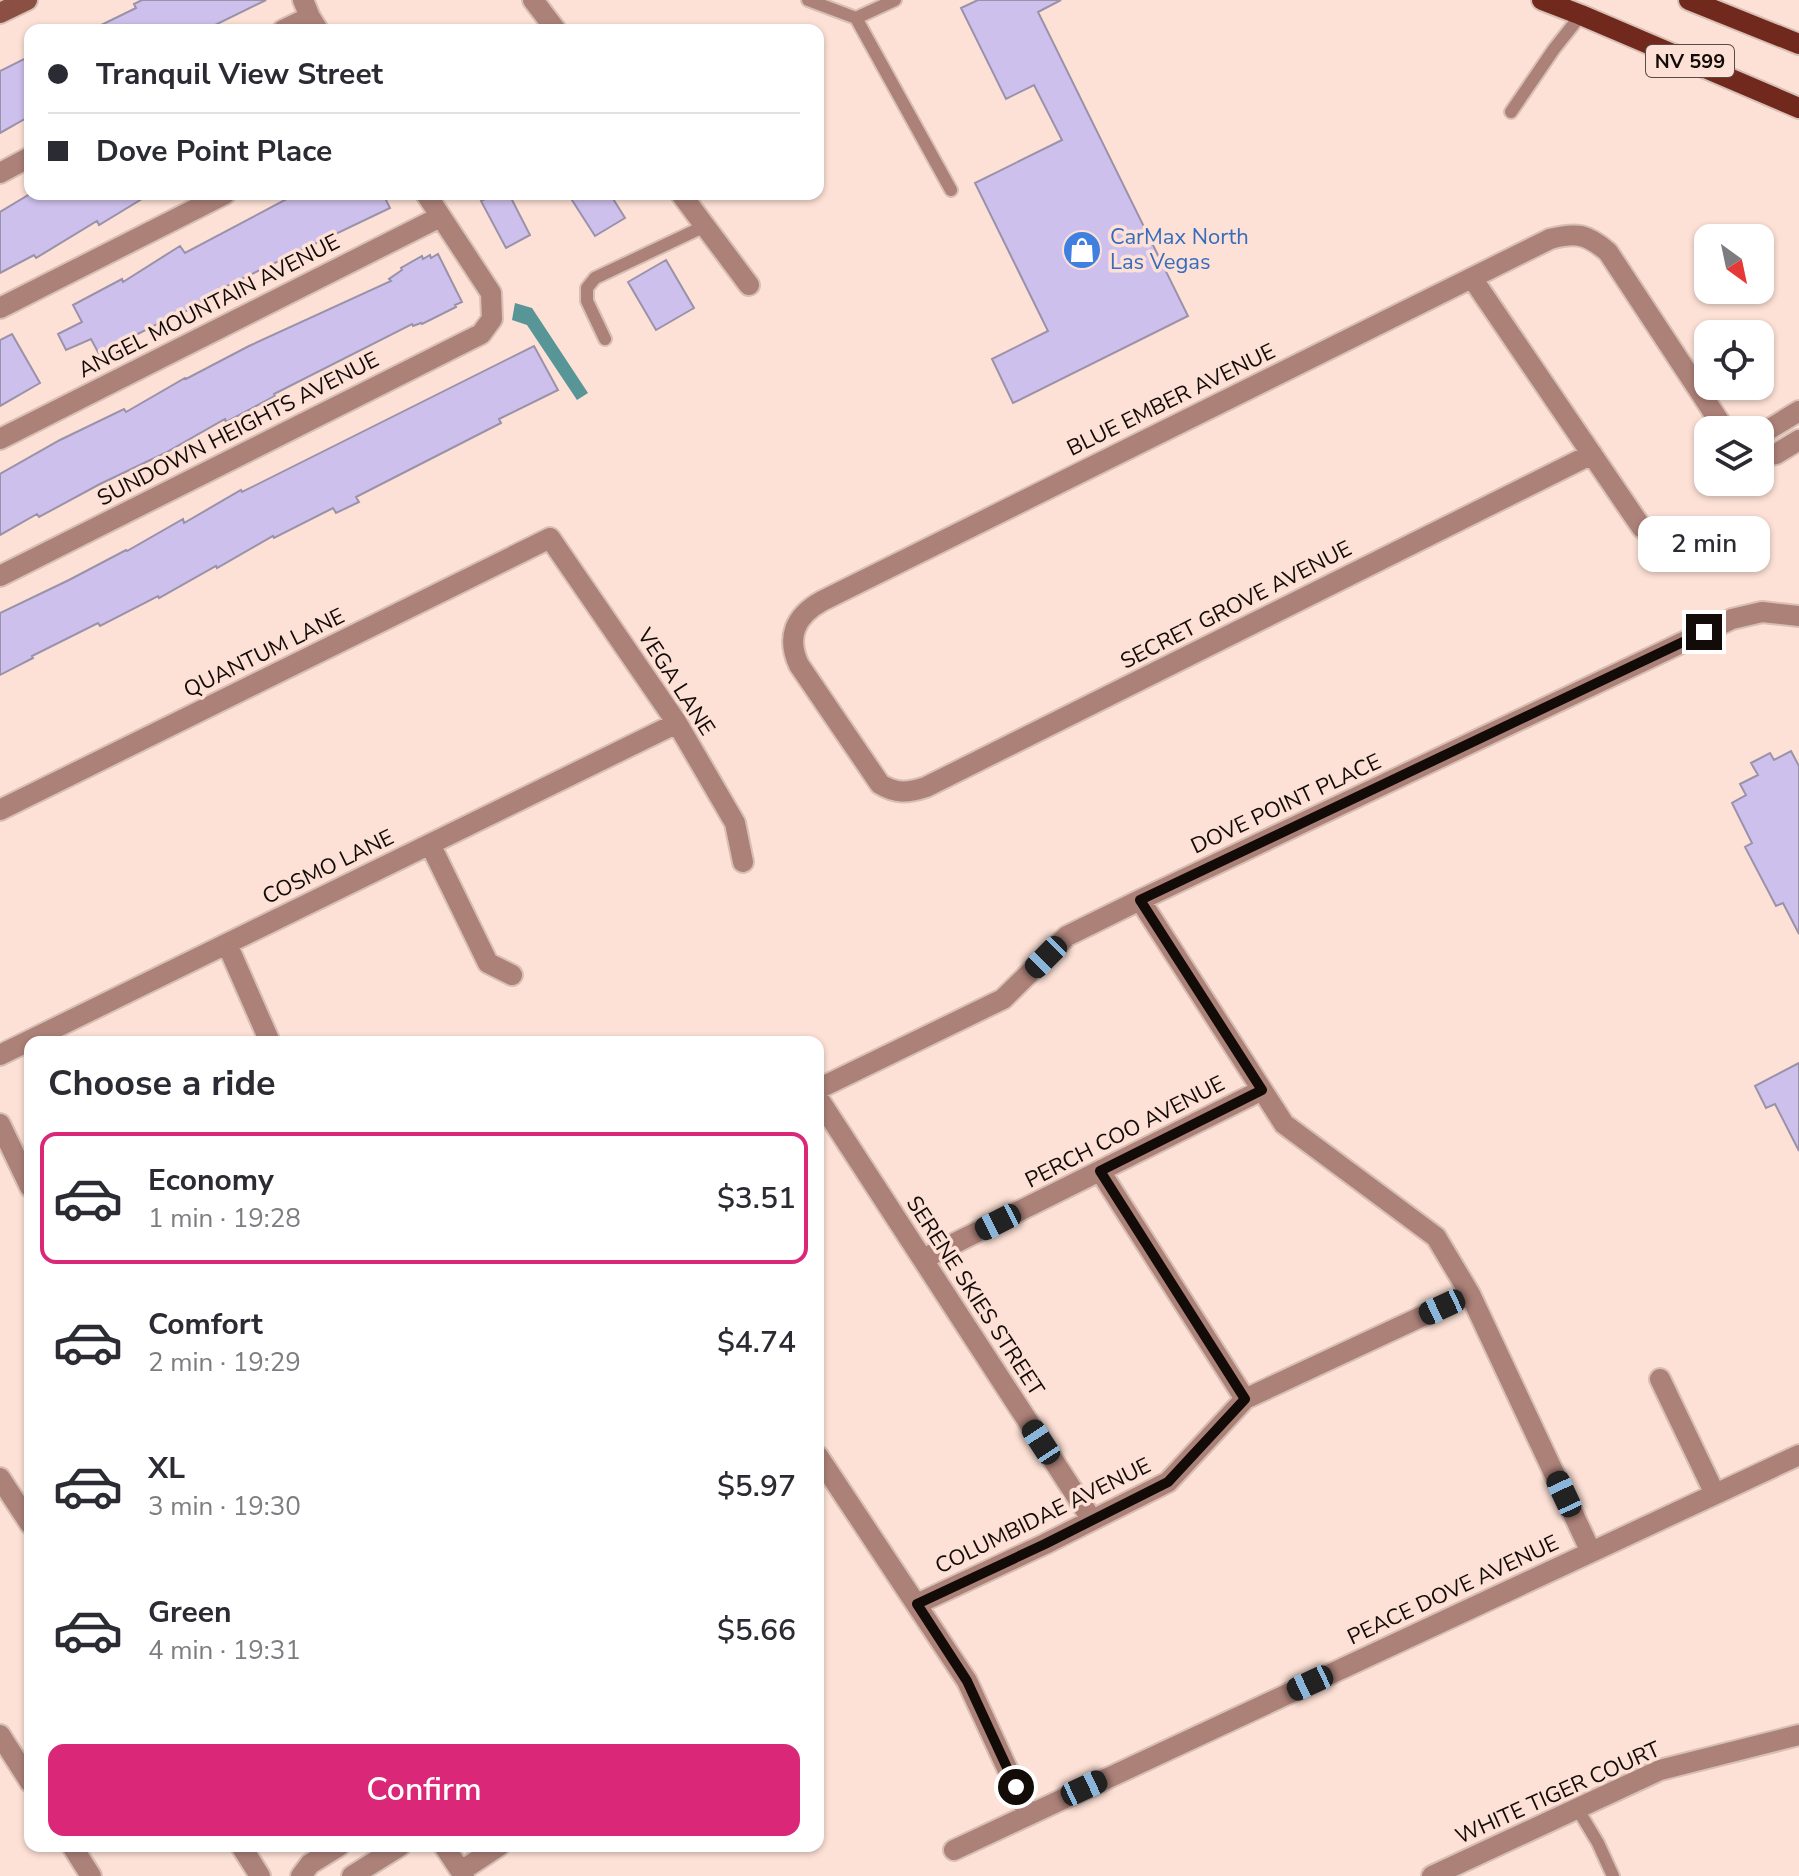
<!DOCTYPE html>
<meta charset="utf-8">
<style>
:root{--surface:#fff;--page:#f7f7f7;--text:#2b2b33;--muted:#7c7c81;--line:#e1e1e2;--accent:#db2777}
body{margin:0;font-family:"Nunito Sans",sans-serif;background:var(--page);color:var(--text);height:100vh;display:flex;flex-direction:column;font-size:30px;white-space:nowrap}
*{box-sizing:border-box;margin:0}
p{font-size:26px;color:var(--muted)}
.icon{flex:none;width:44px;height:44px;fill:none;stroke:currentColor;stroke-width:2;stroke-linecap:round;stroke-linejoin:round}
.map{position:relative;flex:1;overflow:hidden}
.sheet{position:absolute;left:24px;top:1036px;width:800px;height:816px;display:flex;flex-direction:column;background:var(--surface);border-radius:16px;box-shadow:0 2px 6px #0004}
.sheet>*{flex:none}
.top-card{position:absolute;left:24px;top:24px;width:800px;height:176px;border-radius:16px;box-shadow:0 2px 6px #0004;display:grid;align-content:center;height:176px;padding:0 24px;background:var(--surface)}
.needle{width:52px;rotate:147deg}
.buttons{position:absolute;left:1694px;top:224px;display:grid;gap:16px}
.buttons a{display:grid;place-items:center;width:80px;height:80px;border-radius:16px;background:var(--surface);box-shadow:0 2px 6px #0004;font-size:40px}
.end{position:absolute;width:36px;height:36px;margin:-18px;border:10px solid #130b07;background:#fff;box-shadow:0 0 0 4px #fff}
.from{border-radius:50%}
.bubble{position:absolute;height:56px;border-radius:16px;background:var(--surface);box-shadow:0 2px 6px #0004;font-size:26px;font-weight:600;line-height:56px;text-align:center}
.car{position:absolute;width:24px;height:48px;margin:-24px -12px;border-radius:10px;box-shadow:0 0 6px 2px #0007;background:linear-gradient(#222 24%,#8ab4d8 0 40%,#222 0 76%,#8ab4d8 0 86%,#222 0)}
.top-card b{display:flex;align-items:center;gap:28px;height:76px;font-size:30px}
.top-card b+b{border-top:2px solid var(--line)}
.top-card i{width:20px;height:20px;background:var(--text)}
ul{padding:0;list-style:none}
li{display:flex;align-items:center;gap:24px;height:132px;margin:0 16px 12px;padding:0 8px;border:4px solid transparent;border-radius:16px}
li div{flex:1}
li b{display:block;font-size:30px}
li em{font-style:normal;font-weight:600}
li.current{border-color:var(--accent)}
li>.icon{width:72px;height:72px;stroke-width:1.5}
h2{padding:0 24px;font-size:36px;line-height:96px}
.primary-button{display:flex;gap:16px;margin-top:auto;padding:16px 24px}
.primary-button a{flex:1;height:92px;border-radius:16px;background:var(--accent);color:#fff;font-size:32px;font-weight:600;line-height:92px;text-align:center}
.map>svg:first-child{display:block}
.water{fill:#579597}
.building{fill:#cec0ed;stroke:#9a92a9;stroke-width:2}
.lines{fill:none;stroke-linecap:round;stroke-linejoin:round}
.service-casing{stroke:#d8bfb5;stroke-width:16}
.minor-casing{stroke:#d8bfb5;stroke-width:24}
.tertiary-casing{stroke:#d8bfb5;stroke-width:24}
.secondary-casing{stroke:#d8bfb5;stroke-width:24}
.primary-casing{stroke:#d8bfb5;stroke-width:24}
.service{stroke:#ac8178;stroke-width:12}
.minor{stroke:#ac8178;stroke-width:20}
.tertiary{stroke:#ac8178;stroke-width:20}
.secondary{stroke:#8b4f43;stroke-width:20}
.primary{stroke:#72291d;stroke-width:20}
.route{stroke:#130b07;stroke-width:10}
.labels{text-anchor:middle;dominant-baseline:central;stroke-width:7;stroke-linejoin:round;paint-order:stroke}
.shield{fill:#fde1d6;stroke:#594b45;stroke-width:2}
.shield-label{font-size:20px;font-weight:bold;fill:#130b07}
.shop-label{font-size:22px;fill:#366cbe;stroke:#fde1d6;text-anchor:start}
.street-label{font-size:22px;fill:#130b07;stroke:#fde1d6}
</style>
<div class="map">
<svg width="1799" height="1876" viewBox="0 0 1799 1876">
<rect width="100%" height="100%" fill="#fde1d6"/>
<!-- water -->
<path class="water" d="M515,303L532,308L588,393L577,400L527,325L512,320Z"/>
<!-- building -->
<path class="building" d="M142,0H266L205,30H91L136,8L134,4Z
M978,0H1061L1038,12L1188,316L1013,403L992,359L1048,331L975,183L1062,140L1034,85L1006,99L961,8Z
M30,56V116L0,133V71Z
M30,194H150L99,225L97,221L36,258L34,255L0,273V212Z
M296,194H383L390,208L210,294L211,296L165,324L163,321L99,354L91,339L66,350L58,334L82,322L73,305L122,279L123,282L180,246L185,253Z
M494,194H509L530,235L506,248L481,201Z
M582,194H610L625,218L595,236L572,200Z
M438,254L462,302L455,305L456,307L422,324L421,323L413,326L412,324L274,394L275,396L226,422L225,419L165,453L100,484L39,517L37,514L0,535V474L60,440L124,409L126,412L185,378L186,379L249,346L391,281L389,279L402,270L401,268L422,256L423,259L430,255L431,258Z
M666,260L694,308L656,330L628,282Z
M12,334L40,383L0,406V340Z
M534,346L558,390L499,419L501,423L356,497L359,502L336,513L333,508L274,538L273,536L217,568L216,566L159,598L158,596L100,626L98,623L32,656L33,658L0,675V613L69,580L126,550L127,551L183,519L184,523L241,490L242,492Z
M1791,751L1799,766V934L1783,903L1776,906L1745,847L1752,843L1732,803L1746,795L1740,784L1758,775L1751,763L1770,753L1774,760Z
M1799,1063V1151L1775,1104L1766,1108L1755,1086Z"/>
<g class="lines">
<!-- service casing -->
<g class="service-casing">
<path id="service" d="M808,0L856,18L895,0
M856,18L951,190
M1511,112L1554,49L1581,15
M605,339L587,301V288L595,278L705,226
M1577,1808L1598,1843L1613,1876"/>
</g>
<!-- minor casing -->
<g class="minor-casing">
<path id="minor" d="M303,0L310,17L318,30
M533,0L556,30
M283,30L310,17
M0,173L30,157
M681,194L749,285
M1472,278L1642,528
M0,308L225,194
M1760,438L1763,433L1799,411
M0,439L440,217
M1592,454L926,787C908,793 896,794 880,784L799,665C786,637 795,616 822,601L1550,239C1577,232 1587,234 1608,252L1725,430
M1760,457L1776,454L1799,440
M0,576L481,334L492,319L491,293L426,194
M0,810L550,538L677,723L735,823L743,862
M430,844L488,963L512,975
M1140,900L1284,1124L1436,1237L1470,1294L1591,1552
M227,944L270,1042
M0,1055L677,723
M818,1089L1003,999L1067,936L1140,900L1732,619L1762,612L1799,616
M818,1098L1092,1520
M0,1124L30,1187
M1100,1171L1245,1399
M923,1259L1262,1090
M1660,1379L1715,1494
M818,1456L967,1681L1028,1814
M917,1604L1045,1544L1168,1482L1245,1399L1470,1294
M0,1735L30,1782
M72,1846L91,1876
M444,1846L464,1876
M954,1850L1799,1455
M461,1871L499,1846
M301,1876L310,1864L339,1846
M352,1876L400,1846
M1432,1876L1660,1770L1799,1735"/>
</g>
<!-- tertiary casing -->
<g class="tertiary-casing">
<path id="tertiary" d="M0,1478L30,1524
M241,1846L260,1876"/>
</g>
<!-- secondary casing -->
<g class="secondary-casing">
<path id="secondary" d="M0,13L27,0"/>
</g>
<!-- primary casing -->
<g class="primary-casing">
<path id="primary" d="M1542,0L1581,15L1799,108
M1689,0L1799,44"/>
</g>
<!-- service -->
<use href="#service" class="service"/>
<!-- minor -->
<use href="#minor" class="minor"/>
<!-- tertiary -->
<use href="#tertiary" class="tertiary"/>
<!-- secondary -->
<use href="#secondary" class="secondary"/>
<!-- primary -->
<use href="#primary" class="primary"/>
</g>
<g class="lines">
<!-- route -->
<path class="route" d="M1016,1787L967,1681L917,1604L1045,1544L1168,1482L1245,1399L1100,1171L1262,1090L1140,900L1704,632"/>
</g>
<!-- icons -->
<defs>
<g id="shop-disc" transform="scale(2)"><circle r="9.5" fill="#3f7fe0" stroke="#fde1d6"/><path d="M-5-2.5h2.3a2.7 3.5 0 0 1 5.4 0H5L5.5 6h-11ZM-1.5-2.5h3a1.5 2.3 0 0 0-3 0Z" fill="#fff"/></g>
</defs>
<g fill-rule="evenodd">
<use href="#shop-disc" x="1082" y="250"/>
</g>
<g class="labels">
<!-- shield labels -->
<rect class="shield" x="1646" y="45" width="88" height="32" rx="6"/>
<g class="shield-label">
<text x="1690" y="61">NV 599</text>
</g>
<!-- shop labels -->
<g class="shop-label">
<text x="1110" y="237">CarMax North<tspan x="1110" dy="25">Las Vegas</tspan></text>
</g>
<!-- street labels -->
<g class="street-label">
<text transform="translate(209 306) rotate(-27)">ANGEL MOUNTAIN AVENUE</text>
<text transform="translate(1171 400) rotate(-26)">BLUE EMBER AVENUE</text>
<text transform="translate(238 429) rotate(-27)">SUNDOWN HEIGHTS AVENUE</text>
<text transform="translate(1236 605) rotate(-27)">SECRET GROVE AVENUE</text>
<text transform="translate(264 653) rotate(-26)">QUANTUM LANE</text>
<text transform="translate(676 682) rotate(57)">VEGA LANE</text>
<text transform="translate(1286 804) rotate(-25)">DOVE POINT PLACE</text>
<text transform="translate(328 867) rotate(-26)">COSMO LANE</text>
<text transform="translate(1125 1132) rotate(-27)">PERCH COO AVENUE</text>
<text transform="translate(975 1296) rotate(57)">SERENE SKIES STREET</text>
<text transform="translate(1043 1516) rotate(-26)">COLUMBIDAE AVENUE</text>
<text transform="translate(1453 1590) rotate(-25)">PEACE DOVE AVENUE</text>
<text transform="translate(1558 1793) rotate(-24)">WHITE TIGER COURT</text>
</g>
</g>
</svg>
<div class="buttons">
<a><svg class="needle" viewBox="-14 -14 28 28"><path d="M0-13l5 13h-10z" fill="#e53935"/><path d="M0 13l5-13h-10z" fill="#7c7c81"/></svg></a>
<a><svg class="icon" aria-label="locate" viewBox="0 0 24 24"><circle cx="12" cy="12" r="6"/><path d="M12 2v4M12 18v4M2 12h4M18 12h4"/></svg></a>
<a><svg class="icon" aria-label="layers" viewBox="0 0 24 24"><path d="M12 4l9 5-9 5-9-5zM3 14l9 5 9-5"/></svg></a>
</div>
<i class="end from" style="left:1016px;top:1787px"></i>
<i class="end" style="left:1704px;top:632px"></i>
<div class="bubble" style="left:1638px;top:516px;width:132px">2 min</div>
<i class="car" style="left:1046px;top:957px;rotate:225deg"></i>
<i class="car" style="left:998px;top:1222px;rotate:243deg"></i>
<i class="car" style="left:1442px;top:1307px;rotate:245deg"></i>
<i class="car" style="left:1041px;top:1442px;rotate:327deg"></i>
<i class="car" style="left:1564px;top:1494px;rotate:335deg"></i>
<i class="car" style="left:1310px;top:1683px;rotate:245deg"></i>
<i class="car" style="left:1084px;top:1788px;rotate:65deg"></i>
<div class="top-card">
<b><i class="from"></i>Tranquil View Street</b>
<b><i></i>Dove Point Place</b>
</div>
<section class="sheet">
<h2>Choose a ride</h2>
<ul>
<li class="current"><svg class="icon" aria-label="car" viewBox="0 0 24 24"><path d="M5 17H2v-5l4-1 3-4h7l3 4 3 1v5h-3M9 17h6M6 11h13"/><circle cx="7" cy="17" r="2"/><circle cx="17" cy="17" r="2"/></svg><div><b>Economy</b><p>1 min · 19:28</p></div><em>$3.51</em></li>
<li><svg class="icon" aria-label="car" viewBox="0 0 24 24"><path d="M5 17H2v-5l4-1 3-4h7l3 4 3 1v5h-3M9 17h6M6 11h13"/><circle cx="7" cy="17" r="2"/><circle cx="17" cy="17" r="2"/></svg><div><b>Comfort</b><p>2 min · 19:29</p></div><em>$4.74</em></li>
<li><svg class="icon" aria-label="car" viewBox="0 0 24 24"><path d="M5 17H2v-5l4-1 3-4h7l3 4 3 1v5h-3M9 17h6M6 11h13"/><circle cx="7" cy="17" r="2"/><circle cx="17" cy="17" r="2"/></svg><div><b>XL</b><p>3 min · 19:30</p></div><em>$5.97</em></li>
<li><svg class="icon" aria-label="car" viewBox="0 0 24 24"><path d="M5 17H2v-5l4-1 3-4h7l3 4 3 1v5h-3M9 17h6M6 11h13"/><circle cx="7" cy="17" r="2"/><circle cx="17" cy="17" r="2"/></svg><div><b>Green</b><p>4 min · 19:31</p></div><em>$5.66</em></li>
</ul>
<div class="primary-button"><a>Confirm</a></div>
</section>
</div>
